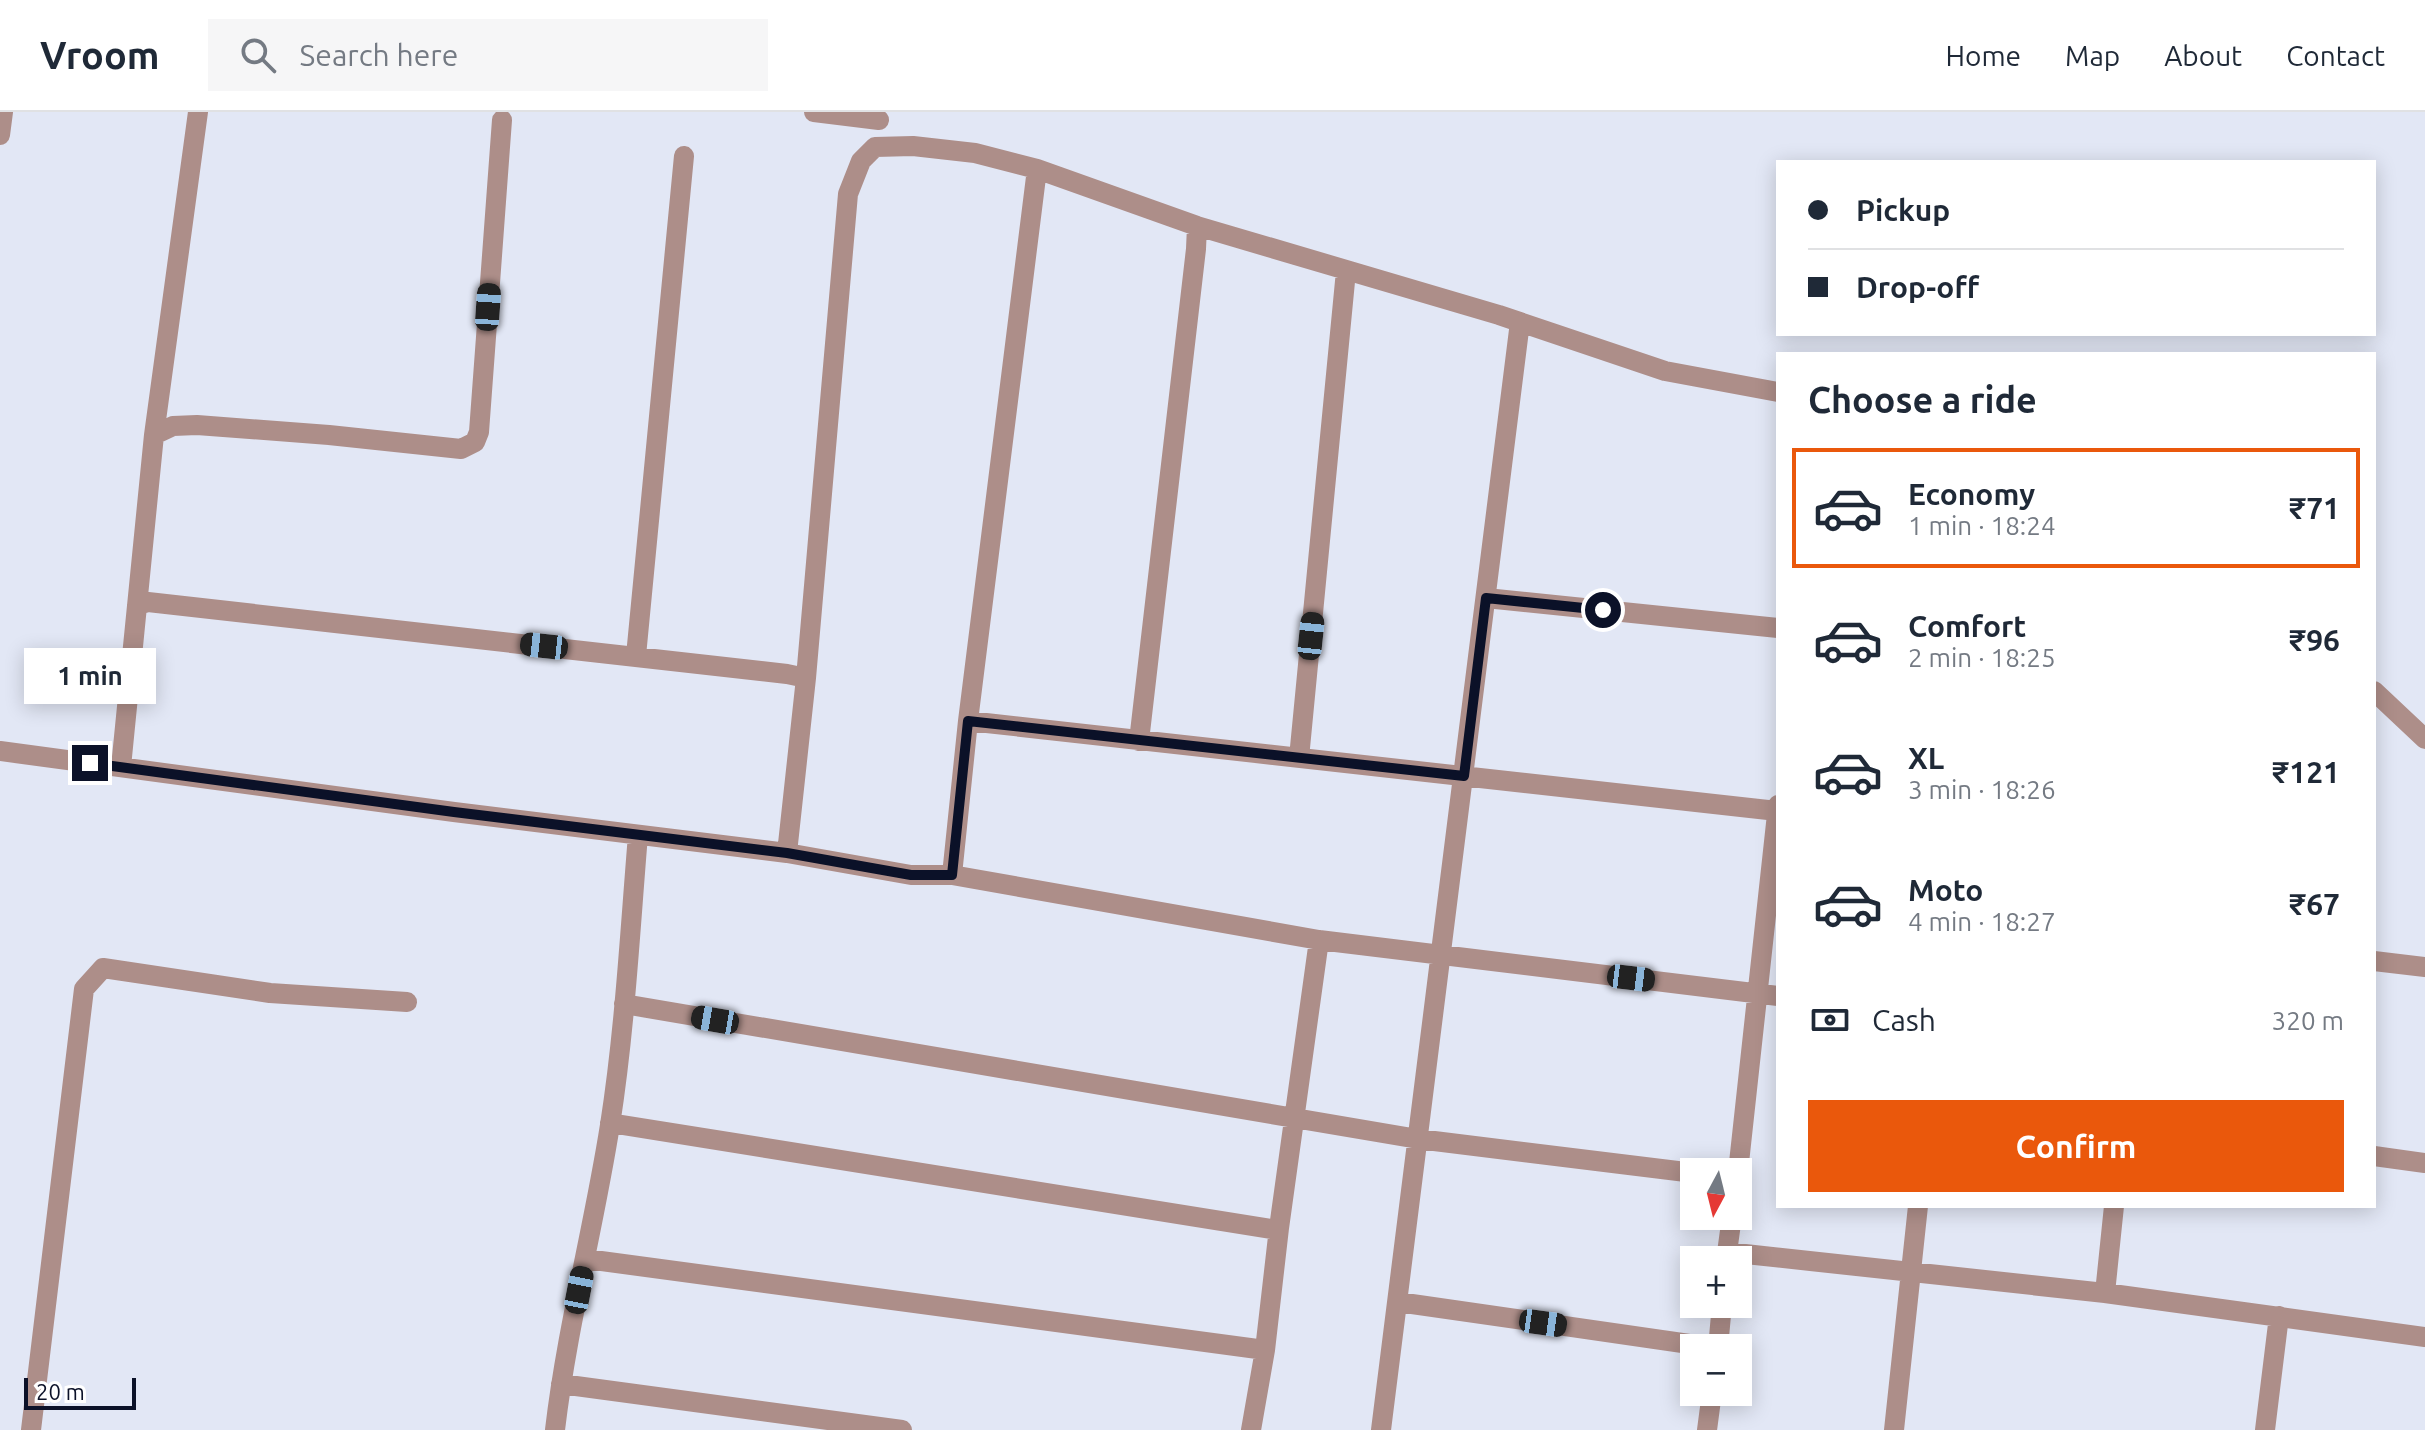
<!DOCTYPE html>
<meta charset="utf-8">
<style>
:root{--surface:#fff;--page:#f6f6f7;--text:#1f2937;--muted:#747a83;--line:#e0e1e3;--accent:#ea580c}
body{margin:0;font-family:Ubuntu,sans-serif;background:var(--page);color:var(--text);height:100vh;display:flex;flex-direction:column;font-size:30px;white-space:nowrap}
*{box-sizing:border-box;margin:0}
p{font-size:26px;color:var(--muted)}
.icon{flex:none;width:44px;height:44px;fill:none;stroke:currentColor;stroke-width:2;stroke-linecap:round;stroke-linejoin:round}
.map{position:relative;flex:1;overflow:hidden}
.panel{position:absolute;left:1776px;top:240px;width:600px;height:856px;display:flex;flex-direction:column;background:var(--surface);border-radius:0px;box-shadow:0 4px 20px #0003}
.panel>*{flex:none}
.guide{position:absolute;left:1776px;top:48px;width:600px;height:176px;border-radius:0px;box-shadow:0 4px 20px #0003;display:grid;align-content:center;height:176px;padding:0 32px;background:var(--surface)}
.needle{width:52px;rotate:187deg}
.fabs{position:absolute;left:1680px;top:1046px;display:grid;gap:16px}
.fabs a{display:grid;place-items:center;width:72px;height:72px;border-radius:0px;background:var(--surface);box-shadow:0 4px 20px #0003;font-size:40px}
.scale{position:absolute;left:24px;bottom:20px;width:112px;box-sizing:border-box;padding-left:8px;border:4px solid #0b1128;border-top:0;font-size:22px;line-height:28px;white-space:nowrap;color:#0b1128;-webkit-text-stroke:6px #fff;paint-order:stroke}
.end{position:absolute;width:36px;height:36px;margin:-18px;border:10px solid #0b1128;background:#fff;box-shadow:0 0 0 4px #fff}
.from{border-radius:50%}
.bubble{position:absolute;height:56px;border-radius:0px;background:var(--surface);box-shadow:0 4px 20px #0003;font-size:26px;font-weight:700;line-height:56px;text-align:center}
.car{position:absolute;width:24px;height:48px;margin:-24px -12px;border-radius:10px;box-shadow:0 0 6px 2px #0007;background:linear-gradient(#222 24%,#8ab4d8 0 40%,#222 0 76%,#8ab4d8 0 86%,#222 0)}
.guide b{display:flex;align-items:center;gap:28px;height:76px;font-size:30px}
.guide b+b{border-top:2px solid var(--line)}
.guide i{width:20px;height:20px;background:var(--text)}
ul{padding:0;list-style:none}
li{display:flex;align-items:center;gap:24px;height:120px;margin:0 16px 12px;padding:0 16px;border:4px solid transparent;border-radius:0px}
li div{flex:1}
li b{display:block;font-size:30px}
li em{font-style:normal;font-weight:700}
li.selected{border-color:var(--accent)}
li>.icon{width:72px;height:72px;stroke-width:1.5}
h2{padding:0 32px;font-size:36px;line-height:96px}
.pay{display:flex;align-items:center;gap:20px;height:88px;padding:0 32px;font-size:30px}
.pay p{margin-inline-start:auto}
.action{display:flex;gap:16px;margin-top:auto;padding:16px 32px}
.action a{flex:1;height:92px;border-radius:0px;background:var(--accent);color:#fff;font-size:32px;font-weight:700;line-height:92px;text-align:center}
header{display:flex;align-items:center;gap:48px;box-sizing:border-box;height:112px;padding:0 40px;background:var(--surface);border-bottom:2px solid var(--line)}
header strong{font-size:38px}
nav{display:flex;gap:44px;margin-inline-start:auto;font-size:28px}
.search{width:560px;height:72px;background:var(--page);display:flex;align-items:center;gap:20px;box-sizing:border-box;padding:0 28px;border-radius:0px;color:var(--muted);font-size:30px}
.map>svg:first-child{display:block}
.lines{fill:none;stroke-linecap:round;stroke-linejoin:round}
.minor{stroke:#ad8e89;stroke-width:20}
.route{stroke:#0b1128;stroke-width:10}
</style>
<header>
<strong>Vroom</strong>
<div class="search"><svg class="icon" aria-label="search" viewBox="0 0 24 24"><circle cx="10" cy="10" r="6"/><path d="M15 15l6 6"/></svg>Search here</div>
<nav><a>Home</a><a>Map</a><a>About</a><a>Contact</a></nav>
</header>
<div class="map">
<svg width="2425" height="1318" viewBox="0 0 2425 1318">
<rect width="100%" height="100%" fill="#e2e7f5"/>
<g class="lines">
<!-- minor -->
<path class="minor" d="M814,0L879,8
M0,23L3,0
M154,323L198,0
M1486,486L1778,516
M137,493L148,490L787,562L806,566
M636,544L684,44
M2374,579L2425,627
M968,609L1777,699
M1139,629L1196,137L1197,114
M0,639L454,700L787,741L911,763H952L1319,828L1778,884
M1299,646L1346,159
M121,655L154,323L173,314L197,313L329,323L461,337L475,330L479,320L502,8
M787,741L806,566L848,82L861,49L875,35L913,34L975,41L1037,57L1197,114L1499,203L1665,259L1778,280
M952,763L968,609L1037,57
M2374,849L2425,855
M624,892L1418,1027L1694,1061
M610,1011L1278,1118
M2374,1044L2425,1051
M1738,1060L1778,693
M1727,1140L2105,1181L2425,1225
M586,1147L1265,1238
M1726,1148L1732,1104
M2105,1181L2114,1094
M1398,1190L1717,1236
M1718,1236L1722,1192
M561,1272L902,1318
M31,1318L84,877L103,856L270,881L407,890
M555,1318C567,1215 594,1115 610,1013C625,917 630,819 638,723
M1251,1318L1265,1238L1279,1116L1319,828
M1381,1318L1520,210
M1707,1318L1712,1280
M1894,1318L1918,1094
M2265,1318L2279,1204"/>
</g>
<g class="lines">
<!-- route -->
<path class="route" d="M90,651L454,700L787,741L911,763H952L968,609L1464,664L1486,486L1603,498"/>
</g>
</svg>
<div class="fabs">
<a><svg class="needle" viewBox="-14 -14 28 28"><path d="M0-13l5 13h-10z" fill="#e53935"/><path d="M0 13l5-13h-10z" fill="#747a83"/></svg></a>
<a>+</a>
<a>−</a>
</div>
<div class="scale">20 m</div>
<i class="end from" style="left:1603px;top:498px"></i>
<i class="end" style="left:90px;top:651px"></i>
<div class="bubble" style="left:24px;top:536px;width:132px">1 min</div>
<i class="car" style="left:488px;top:195px;rotate:4deg"></i>
<i class="car" style="left:1311px;top:524px;rotate:6deg"></i>
<i class="car" style="left:544px;top:534px;rotate:276deg"></i>
<i class="car" style="left:1631px;top:866px;rotate:97deg"></i>
<i class="car" style="left:715px;top:908px;rotate:280deg"></i>
<i class="car" style="left:579px;top:1178px;rotate:11deg"></i>
<i class="car" style="left:1543px;top:1211px;rotate:98deg"></i>
<div class="guide">
<b><i class="from"></i>Pickup</b>
<b><i></i>Drop-off</b>
</div>
<section class="panel">
<h2>Choose a ride</h2>
<ul>
<li class="selected"><svg class="icon" aria-label="car" viewBox="0 0 24 24"><path d="M5 17H2v-5l4-1 3-4h7l3 4 3 1v5h-3M9 17h6M6 11h13"/><circle cx="7" cy="17" r="2"/><circle cx="17" cy="17" r="2"/></svg><div><b>Economy</b><p>1 min · 18:24</p></div><em>₹71</em></li>
<li><svg class="icon" aria-label="car" viewBox="0 0 24 24"><path d="M5 17H2v-5l4-1 3-4h7l3 4 3 1v5h-3M9 17h6M6 11h13"/><circle cx="7" cy="17" r="2"/><circle cx="17" cy="17" r="2"/></svg><div><b>Comfort</b><p>2 min · 18:25</p></div><em>₹96</em></li>
<li><svg class="icon" aria-label="car" viewBox="0 0 24 24"><path d="M5 17H2v-5l4-1 3-4h7l3 4 3 1v5h-3M9 17h6M6 11h13"/><circle cx="7" cy="17" r="2"/><circle cx="17" cy="17" r="2"/></svg><div><b>XL</b><p>3 min · 18:26</p></div><em>₹121</em></li>
<li><svg class="icon" aria-label="car" viewBox="0 0 24 24"><path d="M5 17H2v-5l4-1 3-4h7l3 4 3 1v5h-3M9 17h6M6 11h13"/><circle cx="7" cy="17" r="2"/><circle cx="17" cy="17" r="2"/></svg><div><b>Moto</b><p>4 min · 18:27</p></div><em>₹67</em></li>
</ul>
<div class="pay"><svg class="icon" aria-label="cash" viewBox="0 0 24 24"><path d="M3 7h18v10H3z"/><circle cx="12" cy="12" r="2"/></svg>Cash<p>320 m</p></div>
<div class="action"><a>Confirm</a></div>
</section>
</div>
